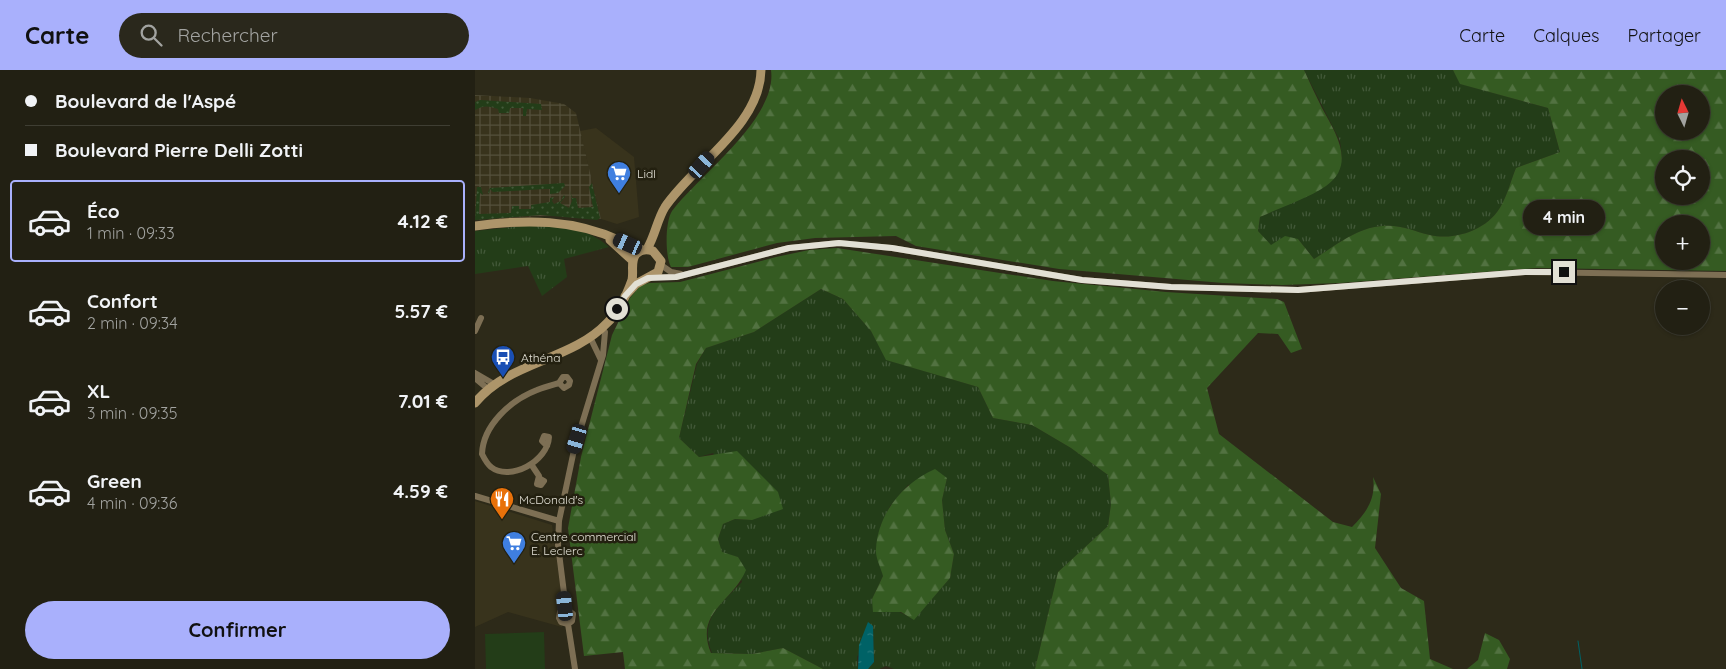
<!DOCTYPE html>
<html lang="fr">
<meta charset="utf-8">
<style>
:root{--surface:#222013;--page:#2a281c;--text:#f1f3f6;--muted:#a2a3a0;--line:#3f3e33;--accent:#a9b0fc}
body{margin:0;font-family:Quicksand,sans-serif;background:var(--page);color:var(--text);height:100vh;display:flex;flex-direction:column;font-size:19px;white-space:nowrap}
*{box-sizing:border-box;margin:0}
p{font-size:16px;color:var(--muted)}
.icon{flex:none;width:28px;height:28px;fill:none;stroke:currentColor;stroke-width:2;stroke-linecap:round;stroke-linejoin:round}
.map{position:relative;flex:1;overflow:hidden}
.panel{display:flex;flex-direction:column;background:var(--surface);width:475px}
.panel>*{flex:none}
.hud{display:grid;align-content:center;height:110px;padding:0 25px;background:var(--surface)}
.needle{width:32px;rotate:355deg}
.fabs{position:absolute;left:1180px;top:15px;display:grid;gap:10px}
.fabs a{display:grid;place-items:center;width:55px;height:55px;border-radius:50%;background:var(--surface);box-shadow:0 1px 4px #0004,0 0 0 1px var(--line);font-size:25px}
.end{position:absolute;width:22px;height:22px;margin:-11px;border:6px solid #e2e0d5;background:#111;box-shadow:0 0 0 2px #111}
.from{border-radius:50%}
.bubble{position:absolute;height:35px;border-radius:18px;background:var(--surface);box-shadow:0 1px 4px #0004,0 0 0 1px var(--line);font-size:16px;font-weight:800;line-height:35px;text-align:center}
.car{position:absolute;width:15px;height:30px;margin:-15px -8px;border-radius:6px;box-shadow:0 0 4px 1px #0007;background:linear-gradient(#222 24%,#8ab4d8 0 40%,#222 0 76%,#8ab4d8 0 86%,#222 0)}
.hud b{display:flex;align-items:center;gap:18px;height:48px;font-size:19px}
.hud b+b{border-top:1px solid var(--line)}
.hud i{width:12px;height:12px;background:var(--text)}
ul{padding:0;list-style:none}
li{display:flex;align-items:center;gap:15px;height:82px;margin:0 10px 8px;padding:0 15px;border:2px solid transparent;border-radius:5px}
li div{flex:1}
li b{display:block;font-size:19px}
li em{font-style:normal;font-weight:800}
li.current{border-color:var(--accent)}
li>.icon{width:45px;height:45px;stroke-width:1.5}
.action{display:flex;gap:10px;margin-top:auto;padding:10px 25px}
.action a{flex:1;height:58px;border-radius:30px;background:var(--accent);color:#111;font-size:20px;font-weight:800;line-height:58px;text-align:center}
header{display:flex;align-items:center;gap:30px;box-sizing:border-box;height:70px;padding:0 25px;background:var(--accent);color:#111}
header strong{font-size:24px}
nav{display:flex;gap:28px;margin-inline-start:auto;font-size:18px}
.search{width:350px;height:45px;background:var(--page);display:flex;align-items:center;gap:12px;box-sizing:border-box;padding:0 18px;border-radius:28px;color:var(--muted);font-size:19px}
main{display:flex;flex:1;min-height:0}
.map>svg:first-child{display:block}
.built{fill:#38331c}
.industrial{fill:url(#industrial-grid)}
.grass{fill:url(#grass-tufts);fill-rule:evenodd}
.forest{fill:url(#forest-firs);fill-rule:evenodd}
.garden{fill:url(#garden-dots)}
.pitch{fill:#233d18}
.water{fill:url(#water-ripples)}
.lines{fill:none;stroke-linecap:round;stroke-linejoin:round}
.stream{stroke:#006266;stroke-width:1}
.street{stroke:#7d6f54;stroke-width:6}
.secondary{stroke:#ad956a;stroke-width:9}
.route{stroke:#e2e0d5;stroke-width:6}
.labels{text-anchor:middle;dominant-baseline:central;stroke-width:5;stroke-linejoin:round;paint-order:stroke}
.poi-label{font-size:12px;fill:#e2e0d5;stroke:#232010;text-anchor:start}
</style>
<header>
<strong>Carte</strong>
<div class="search"><svg class="icon" aria-label="search" viewBox="0 0 24 24"><circle cx="10" cy="10" r="6"/><path d="M15 15l6 6"/></svg>Rechercher</div>
<nav><a>Carte</a><a>Calques</a><a>Partager</a></nav>
</header>
<main>
<section class="panel">
<div class="hud">
<b><i class="from"></i>Boulevard de l'Aspé</b>
<b><i></i>Boulevard Pierre Delli Zotti</b>
</div>
<ul>
<li class="current"><svg class="icon" aria-label="car" viewBox="0 0 24 24"><path d="M5 17H2v-5l4-1 3-4h7l3 4 3 1v5h-3M9 17h6M6 11h13"/><circle cx="7" cy="17" r="2"/><circle cx="17" cy="17" r="2"/></svg><div><b>Éco</b><p>1 min · 09:33</p></div><em>4.12 €</em></li>
<li><svg class="icon" aria-label="car" viewBox="0 0 24 24"><path d="M5 17H2v-5l4-1 3-4h7l3 4 3 1v5h-3M9 17h6M6 11h13"/><circle cx="7" cy="17" r="2"/><circle cx="17" cy="17" r="2"/></svg><div><b>Confort</b><p>2 min · 09:34</p></div><em>5.57 €</em></li>
<li><svg class="icon" aria-label="car" viewBox="0 0 24 24"><path d="M5 17H2v-5l4-1 3-4h7l3 4 3 1v5h-3M9 17h6M6 11h13"/><circle cx="7" cy="17" r="2"/><circle cx="17" cy="17" r="2"/></svg><div><b>XL</b><p>3 min · 09:35</p></div><em>7.01 €</em></li>
<li><svg class="icon" aria-label="car" viewBox="0 0 24 24"><path d="M5 17H2v-5l4-1 3-4h7l3 4 3 1v5h-3M9 17h6M6 11h13"/><circle cx="7" cy="17" r="2"/><circle cx="17" cy="17" r="2"/></svg><div><b>Green</b><p>4 min · 09:36</p></div><em>4.59 €</em></li>
</ul>
<div class="action"><a>Confirmer</a></div>
</section>
<div class="map">
<svg width="1251" height="599" viewBox="0 0 1251 599">
<defs>
<pattern id="industrial-grid" width="8" height="8" patternUnits="userSpaceOnUse" patternTransform="scale(1.25)"><rect width="8" height="8" fill="#38331c"/><path d="M0 4h8M4 0v8" fill="none" stroke="#54503c"/></pattern>
<pattern id="grass-tufts" width="24" height="20" patternUnits="userSpaceOnUse" patternTransform="scale(1.25)"><rect width="24" height="20" fill="#233d18"/><path d="M3 7l-1-3M5 7V3M7 7l1-3M15 17l-1-3M17 17v-4M19 17l1-3" fill="none" stroke="#435939"/></pattern>
<pattern id="forest-firs" width="22" height="20" patternUnits="userSpaceOnUse" patternTransform="scale(1.25)"><rect width="22" height="20" fill="#355b22"/><path d="M5 1l3.5 6h-7zM16 11l3.5 6h-7z" fill="#527241"/></pattern>
<pattern id="garden-dots" width="8" height="8" patternUnits="userSpaceOnUse" patternTransform="scale(1.25)"><rect width="8" height="8" fill="#233d18"/><path d="M2 2h.1M6 6h.1" fill="none" stroke="#435939" stroke-width="1.8" stroke-linecap="round"/></pattern>
<pattern id="water-ripples" width="26" height="14" patternUnits="userSpaceOnUse" patternTransform="scale(1.25)"><rect width="26" height="14" fill="#006266"/><path d="M2 4q2-2 4 0t4 0M15 11q2-2 4 0t4 0" fill="none" stroke="#25787b"/></pattern>
</defs>
<rect width="100%" height="100%" fill="#2d2a19"/>
<!-- built -->
<path class="built" d="M121,58L159,87L164,147L142,154L126,149L105,61Z
M0,431L77,455L85,514L87,557L33,542L0,557Z"/>
<!-- industrial -->
<path class="industrial" d="M0,25L55,28L89,34L101,43L126,149L99,144L0,150Z"/>
<!-- grass -->
<path class="grass" d="M829,0H978L986,14L1073,38L1085,82L1041,98C1036,110 1033,123 1027,134C1015,159 981,171 955,165C938,161 925,154 907,156C881,158 860,176 839,189L823,169L796,176L783,161L785,147L849,117L860,106L865,97L867,87L865,71Z
M56,155C85,156 112,157 134,177L89,189L92,207L67,226L53,196L0,204V161Z
M346,219L368,229L396,261L412,290L503,317L518,348L557,355L596,378L633,405L636,434L633,456L583,502L560,599H419L411,596L404,599H393L399,592L398,556L382,587L383,599H348L308,578L277,584L237,583C223,550 246,534 267,512L263,487L247,483L243,469L248,454L260,449L277,450L238,383L224,387L204,368L222,294L231,278L279,262ZM472,408L467,430L470,460L479,484L475,508L439,549L397,529L408,506L405,457L415,436L433,415Z"/>
<!-- forest -->
<path class="forest" d="M296,0H829C835,13 841,26 847,38C860,62 882,94 851,116C832,129 806,137 785,147L783,161L796,175L810,166L823,169L839,189C860,176 881,158 907,156C925,154 938,161 955,165C981,171 1015,159 1027,134C1033,123 1036,110 1041,98L1085,82L1073,38L985,14L978,0H1251V201L1062,198L865,213L807,215L748,213L584,199L441,176L421,166L340,168L302,173L213,197H196C190,186 190,152 197,141C224,105 303,48 296,0ZM1189,24H1226V61H1189ZM1189,89H1226V126H1189ZM1189,154H1226V191H1189Z
M362,178L578,211L691,222L802,229L809,232L827,279L816,283L803,264L783,263L732,318L744,364L858,452L877,457C892,442 901,429 898,407L906,424L900,478L926,518L949,531L955,589L978,599H560L583,502L633,456L636,434L633,405L596,378L557,355L518,348L503,317L411,290L396,261L368,229L346,219L279,262L231,278L221,294L204,368L224,387L262,381L303,422L308,439L277,450L260,449L248,454L243,469L247,482L263,487L271,500C258,532 219,542 236,583L277,584L308,578L348,599H150L148,582L109,586L93,458L106,387L137,265L155,228L165,216L174,213L205,212L301,187L334,180Z
M460,399L472,408L467,430L470,460L479,484L475,508L439,550L426,542H398L397,529L408,506C406,498 400,487 401,479C403,443 428,413 460,399Z
M1010,563L1024,570L1035,589L1032,599H992L1003,590Z"/>
<!-- garden -->
<path class="garden" d="M5,30L66,34L67,40L52,39L51,46H48V38H35L34,43H24L23,39C14,36 9,35 0,40V32Z
M89,113L90,116L83,123L75,124V119H70L18,122L15,119L14,124L13,122L15,118Z
M117,113L125,148L122,150L66,145L0,150L2,117H6L8,125L5,123L4,144L36,143L37,136H44V139H56V135L75,132V128L79,127L77,131L79,134L86,131L89,125L90,127L85,133L94,138L97,131L95,120L97,128H101L103,138L118,137L114,117Z"/>
<!-- pitch -->
<path class="pitch" d="M69,562L70,599H11L10,564Z"/>
<!-- water -->
<path class="water" d="M393,552L398,556L399,592L393,599H383L384,575Z"/>
<g class="lines">
<!-- stream -->
<path class="stream" d="M1103,571L1107,599"/>
<!-- street -->
<path class="street" d="M186,195L196,202L206,204
M178,207H201L314,178L364,173L417,178L607,210L696,217L823,220L1050,202L1251,205
M0,261L6,248
M115,267L126,290
M0,303L19,314
M0,308L13,319
M72,376L67,371L69,366L74,367C73,391 35,412 16,397C12,394 9,388 7,384C8,355 36,330 62,320C69,317 77,315 84,313L88,307H92L95,311L94,315L89,318L84,313
M56,394L64,406L62,414L66,415L69,411L64,408
M0,426L84,451
M91,539L83,475L84,451L99,380L128,285L130,262L127,258
M91,539L85,542L84,548L86,552L93,554
M91,539L98,544L97,551L93,554
M93,554L100,599"/>
<!-- secondary -->
<path class="secondary" d="M0,156C51,149 99,149 146,171C153,174 161,176 167,180
M135,170L158,191
M172,179C180,166 182,150 190,137C219,94 285,56 286,0
M0,333C34,291 96,291 132,253C143,243 152,224 157,210C159,202 155,191 161,184C166,179 172,179 178,181L186,191L183,202L161,214L150,226"/>
</g>
<g class="lines">
<!-- route -->
<path class="route" d="M142,239L150,226L161,214L173,208L201,207L314,178L364,173L417,178L607,210L696,217L823,220L1050,202H1089"/>
</g>
<!-- icons -->
<defs>
<g id="supermarket-pin" transform="scale(1.25)"><path d="M0 17L-7.5 6A9.5 9.5 0 1 1 7.5 6Z" fill="#3f7fe0" stroke="#232010"/><path d="M-6-5.5h2.5l.6 2H6L4.5 2H-2.5L-4.4-4H-6ZM-1.5 3.2a1.3 1.3 0 1 0 .1 0ZM3 3.2a1.3 1.3 0 1 0 .1 0Z" fill="#fff"/></g>
<g id="bus-pin" transform="scale(1.25)"><path d="M0 17L-7.5 6A9.5 9.5 0 1 1 7.5 6Z" fill="#1a4fb4" stroke="#232010"/><path d="M-5-6H5V4H4V6H2V4H-2V6H-4V4H-5ZM-3.5-4V0h7V-4ZM-3.5 1.2v1.5H-2V1.2ZM2 1.2v1.5H3.5V1.2Z" fill="#fff"/></g>
<g id="restaurant-pin" transform="scale(1.25)"><path d="M0 17L-7.5 6A9.5 9.5 0 1 1 7.5 6Z" fill="#e8710a" stroke="#232010"/><path d="M-5-6h1v4h1v-4h1v4h1v-4h1v5L-1.5 .5V6h-2V.5L-5-1ZM5-6V6H3V1.5H1.5Q1.5-4 5-6Z" fill="#fff"/></g>
</defs>
<g fill-rule="evenodd">
<use href="#supermarket-pin" x="144" y="103"/>
<use href="#bus-pin" x="28" y="287"/>
<use href="#restaurant-pin" x="27" y="429"/>
<use href="#supermarket-pin" x="39" y="473"/>
</g>
<g class="labels">
<!-- poi labels -->
<g class="poi-label">
<text x="162" y="103">Lidl</text>
<text x="46" y="287">Athéna</text>
<text x="44" y="429">McDonald's</text>
<text x="56" y="466">Centre commercial<tspan x="56" dy="14">E. Leclerc</tspan></text>
</g>
</g>
</svg>
<div class="fabs">
<a><svg class="needle" viewBox="-14 -14 28 28"><path d="M0-13l5 13h-10z" fill="#e53935"/><path d="M0 13l5-13h-10z" fill="#a2a3a0"/></svg></a>
<a><svg class="icon" aria-label="locate" viewBox="0 0 24 24"><circle cx="12" cy="12" r="6"/><path d="M12 2v4M12 18v4M2 12h4M18 12h4"/></svg></a>
<a>+</a>
<a>−</a>
</div>
<i class="end from" style="left:142px;top:239px"></i>
<i class="end" style="left:1089px;top:202px"></i>
<div class="bubble" style="left:1048px;top:130px;width:82px">4 min</div>
<i class="car" style="left:227px;top:95px;rotate:42deg"></i>
<i class="car" style="left:153px;top:174px;rotate:294deg"></i>
<i class="car" style="left:102px;top:369px;rotate:197deg"></i>
<i class="car" style="left:90px;top:536px;rotate:354deg"></i>
</div>
</main>
